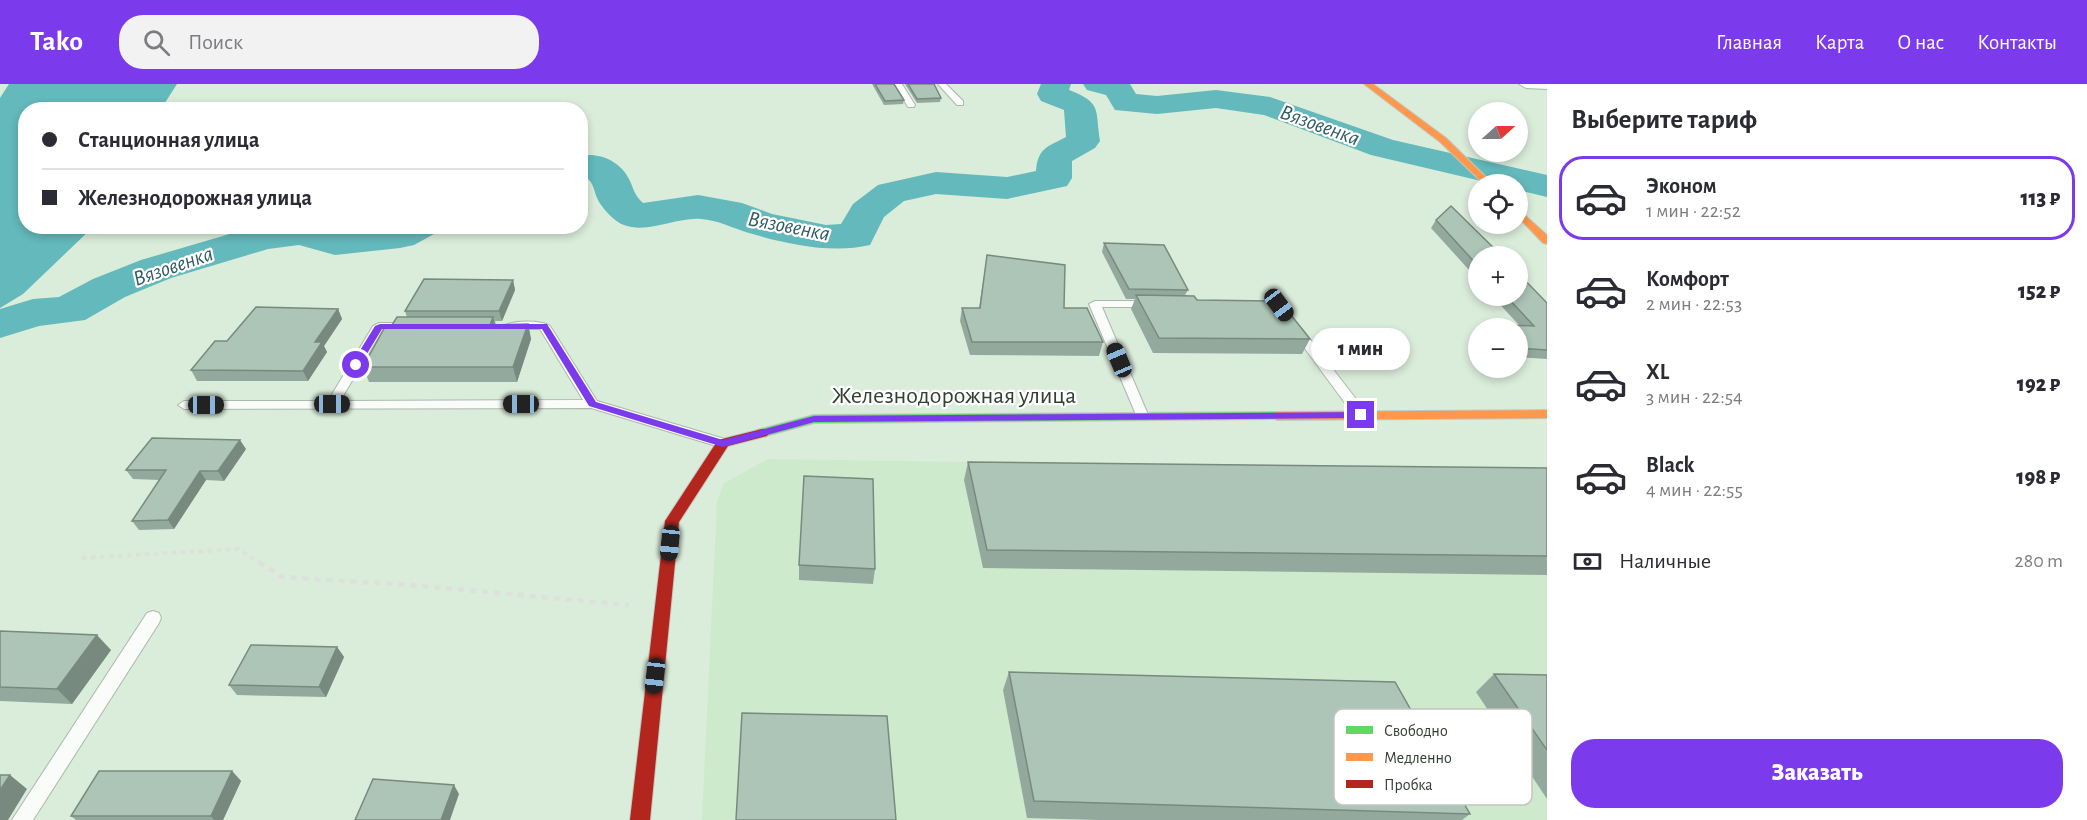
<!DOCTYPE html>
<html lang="ru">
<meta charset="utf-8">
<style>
:root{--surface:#fff;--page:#f2f2f3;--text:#2b2b33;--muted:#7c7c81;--line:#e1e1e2;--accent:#7c3aed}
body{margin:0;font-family:"Alegreya Sans",sans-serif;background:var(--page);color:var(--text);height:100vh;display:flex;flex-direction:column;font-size:22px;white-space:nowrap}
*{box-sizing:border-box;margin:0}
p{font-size:20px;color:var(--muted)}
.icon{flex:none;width:33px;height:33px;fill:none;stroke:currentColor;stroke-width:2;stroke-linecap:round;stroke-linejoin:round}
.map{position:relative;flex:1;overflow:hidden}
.drawer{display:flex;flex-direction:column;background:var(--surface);width:540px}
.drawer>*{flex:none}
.hud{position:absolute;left:18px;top:18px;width:570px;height:132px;border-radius:24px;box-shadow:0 3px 9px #0003;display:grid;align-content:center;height:132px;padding:0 24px;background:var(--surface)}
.needle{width:39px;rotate:69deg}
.controls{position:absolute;left:1468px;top:18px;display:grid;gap:12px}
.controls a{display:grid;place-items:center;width:60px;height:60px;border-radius:50%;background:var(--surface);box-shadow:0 3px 9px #0003;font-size:30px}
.end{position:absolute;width:27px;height:27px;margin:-14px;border:8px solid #7c3aed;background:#fff;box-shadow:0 0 0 3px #fff}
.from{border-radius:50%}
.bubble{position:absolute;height:42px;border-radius:21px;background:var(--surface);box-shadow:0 3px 9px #0003;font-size:20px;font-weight:800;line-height:42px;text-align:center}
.car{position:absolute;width:18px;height:36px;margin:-18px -9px;border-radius:8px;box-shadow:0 0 4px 2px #0007;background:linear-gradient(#222 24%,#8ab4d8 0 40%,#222 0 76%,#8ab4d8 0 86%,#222 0)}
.hud b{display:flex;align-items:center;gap:21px;height:57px;font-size:22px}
.hud b+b{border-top:2px solid var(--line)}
.hud i{width:15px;height:15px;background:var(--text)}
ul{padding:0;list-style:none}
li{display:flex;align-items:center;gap:18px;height:84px;margin:0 12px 9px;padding:0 12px;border:3px solid transparent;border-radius:24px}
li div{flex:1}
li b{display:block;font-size:22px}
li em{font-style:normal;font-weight:800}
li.on{border-color:var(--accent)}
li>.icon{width:54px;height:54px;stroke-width:1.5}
h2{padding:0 24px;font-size:27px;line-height:72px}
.pay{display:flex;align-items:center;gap:15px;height:66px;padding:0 24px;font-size:22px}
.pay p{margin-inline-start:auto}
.button{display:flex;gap:12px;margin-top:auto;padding:12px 24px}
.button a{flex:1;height:69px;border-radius:24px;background:var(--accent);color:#fff;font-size:24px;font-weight:800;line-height:69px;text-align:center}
header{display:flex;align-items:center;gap:36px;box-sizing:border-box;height:84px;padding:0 30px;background:var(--accent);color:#fff}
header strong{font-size:28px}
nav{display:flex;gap:33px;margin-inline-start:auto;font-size:21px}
.search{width:420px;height:54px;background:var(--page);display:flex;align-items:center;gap:15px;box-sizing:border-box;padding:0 21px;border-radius:24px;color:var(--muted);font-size:22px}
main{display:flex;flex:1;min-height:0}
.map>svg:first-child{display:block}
.built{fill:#cdeacd}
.water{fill:#63b9bb}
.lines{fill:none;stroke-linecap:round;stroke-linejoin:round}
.river{fill:#63b9bb;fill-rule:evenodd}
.lane-casing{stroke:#abb9ab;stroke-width:2}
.street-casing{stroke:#abb9ab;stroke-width:2}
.fast-casing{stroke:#c1cac1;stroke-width:2}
.slow-casing{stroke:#c1cac1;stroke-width:2}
.jam-casing{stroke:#c1cac1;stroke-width:2}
.path-far1{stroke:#dce1dc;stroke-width:4;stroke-dasharray:4.5 4.5;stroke-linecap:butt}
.path{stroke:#dce1dc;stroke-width:4.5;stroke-dasharray:6 6;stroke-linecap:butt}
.lane{fill:#f9fcf9;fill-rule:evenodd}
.street{fill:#f9fcf9;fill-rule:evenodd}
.fast{fill:#63d668;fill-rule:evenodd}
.slow{fill:#ff974d;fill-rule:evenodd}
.jam{fill:#b3261e;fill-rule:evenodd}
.wall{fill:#94a99d}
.shaded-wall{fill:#788a7f}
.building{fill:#acc5b6;stroke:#788a7f;stroke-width:1.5}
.route{fill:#7c3aed}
.labels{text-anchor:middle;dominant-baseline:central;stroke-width:4.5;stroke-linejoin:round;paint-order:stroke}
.far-water-label{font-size:22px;font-style:italic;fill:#2c5b60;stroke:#fff}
.street-label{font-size:24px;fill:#323f32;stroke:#fff}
.key{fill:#fff;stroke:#c2c5c2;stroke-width:1.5}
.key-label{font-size:16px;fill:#323f32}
</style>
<header>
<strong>Tako</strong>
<div class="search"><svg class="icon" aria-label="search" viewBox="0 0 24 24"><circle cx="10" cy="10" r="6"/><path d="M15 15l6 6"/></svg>Поиск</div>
<nav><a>Главная</a><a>Карта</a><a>О нас</a><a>Контакты</a></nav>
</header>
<main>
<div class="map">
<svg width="1547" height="736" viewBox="0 0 1547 736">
<rect width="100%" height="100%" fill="#daecda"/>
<!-- built -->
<path class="built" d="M768,375L1547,387V736H702L717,417L724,399Z"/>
<!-- water -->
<path class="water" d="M9,0H177L161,25L26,26V142L93,143L23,210L0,224V14Z"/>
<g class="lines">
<!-- river -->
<path class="river" d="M1041,0H1071L1069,6C1102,19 1095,24 1100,57L1095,64L1072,77V94L1067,102L1007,115L936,110L904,117L884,133L870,161C831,170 787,160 749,149C732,144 718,136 701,135C676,133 648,150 624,141C615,138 602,124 598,116C593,106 595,100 585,92L580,94V72C599,68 620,77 629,95C634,105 634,111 643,119L698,111L742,119L772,130L826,141L841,140L853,120L878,101L936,88L1007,93L1036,87C1038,64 1047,63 1066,53L1064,26L1041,17L1037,10Z
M1083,0H1130L1136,10L1157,12L1216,6L1270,13L1393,56L1547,91V113L1518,106V100H1494L1371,71L1264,31L1216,24L1157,30L1115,26L1106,11L1087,6Z
M257,142H322L336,147L375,142H440L434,150L414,161L400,164L335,171L299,161L268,165L171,194L125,213L85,236L39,242L0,254V225L33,215L59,213L93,195L141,176Z"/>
<!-- lane casing -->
<g class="lane-casing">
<path id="lane" d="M894,0H902L915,21L914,23H908Z
M938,0H946L963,17V21H957Z
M1095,217H1151L1157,220L1151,223H1102L1149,333L1148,336H1138L1137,333L1089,220Z
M379,239H404L410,242L404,245H383L340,317L583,316L540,245H510L504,242C513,236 541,236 550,242L597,317L728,356L730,359L723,364L591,324L184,325L178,321L184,317H328L373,242Z
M1298,244L1302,245L1366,328L1367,331L1366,334H1356L1292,247Z
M153,527L159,529L161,534L159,539L33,736H12L147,529Z"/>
</g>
<!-- street casing -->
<g class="street-casing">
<path id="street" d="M1519,0H1547V5L1526,4Z"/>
</g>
<!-- fast casing -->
<g class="fast-casing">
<path id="fast" d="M1277,328L1282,329L1283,332L1282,335L814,339L762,353L755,349L757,346L814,331Z"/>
</g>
<!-- slow casing -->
<g class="slow-casing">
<path id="slow" d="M1364,0H1373L1446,54L1493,100H1484L1440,58Z
M1518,125L1547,151V160L1543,159L1518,133Z
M1547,326V334L1277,336L1271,332L1277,328Z"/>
</g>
<!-- jam casing -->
<g class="jam-casing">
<path id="jam" d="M762,345L767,346L769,349L767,352L728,362L679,438L650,736H630L665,437L718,356Z"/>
</g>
<!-- path-far1 -->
<path class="path-far1" d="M82,474L238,465L261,480"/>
<!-- path -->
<path class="path" d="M259,478L282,493L410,501L629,521"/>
<!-- lane -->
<use href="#lane" class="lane"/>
<!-- street -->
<use href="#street" class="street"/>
<!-- fast -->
<use href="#fast" class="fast"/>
<!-- slow -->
<use href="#slow" class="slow"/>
<!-- jam -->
<use href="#jam" class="jam"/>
</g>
<!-- wall -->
<path class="wall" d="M872,0H894L904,16L903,20L884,21Z
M905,0H934L941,14L940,18L917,19Z
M1436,136L1479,172V197L1431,144Z
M1104,159L1188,206L1185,211L1310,255L1302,270L1153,269L1131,225L1135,215H1126L1102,168Z
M987,171L1064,224L1103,258L1099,272L970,271L960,237L962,224H979Z
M513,196L515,206L502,237H495L496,241L528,240L531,255L517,298H369L363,283L392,241L407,233L405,227Z
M1492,212H1518L1547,219V275L1518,273V244H1481L1484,240L1519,241Z
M338,225L342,235L324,262L327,268L308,297H197L191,286L227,257Z
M1479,247V271H1477Z
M246,365L224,397L206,396L174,445L139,446L132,437L160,396L133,395L126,386Z
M968,378L1547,384V491L983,484L964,396Z
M799,481L875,485L873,500L799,496Z
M0,547L111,566L72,620L0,617Z
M337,563L344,573L326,613L237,611L229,601Z
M1009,588L1470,730L1462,736H1099L1027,734L1003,606Z
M1494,590L1547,591V715L1476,608Z
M232,687L241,697L223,736H76L71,732Z"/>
<!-- shaded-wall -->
<path class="shaded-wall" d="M513,196L515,206L502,237L499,227Z
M338,225L342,235L324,262L327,268L308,297L303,287L315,258Z
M493,233L497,247L490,241Z
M528,240L531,255L517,298L513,283Z
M240,356L246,365L224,397L218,387Z
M200,387L206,396L174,445L168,436Z
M97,551L111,566L72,620L57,605Z
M337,563L344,573L326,613L319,603Z
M232,687L241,697L223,736H214L211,732Z
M10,691L27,705L8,736H0V706Z
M454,701L459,710L450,736H441Z"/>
<!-- building -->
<path class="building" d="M875,0H894L904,16L885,17Z
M908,0H934L941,14L917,15Z
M1451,122L1502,172H1479V183L1436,136Z
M1104,159L1164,161L1188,206L1129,205Z
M987,171L1065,181L1064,224H1087L1103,258H972L962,224H980Z
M1518,189L1547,219V266L1518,264V244H1484V240L1534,242L1506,212H1518Z
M424,195L513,196L499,227H405Z
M1136,211L1194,212L1197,216L1280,217L1310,255L1159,254Z
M256,223L338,225L315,258H322L303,287L191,286L215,257H227Z
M397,233H493L490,241L528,240L513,283H363L386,241H392Z
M152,354L240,356L218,387H200L168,436L132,437L166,386H126Z
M968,378L1547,384V472L987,466Z
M804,392L873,395L875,485L799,481Z
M0,547L97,551L57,605L0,603Z
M251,561L337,563L319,603L229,601Z
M1009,588L1395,598L1470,730L1034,717Z
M1494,590L1547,591V666Z
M742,629L887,632L896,736H736Z
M99,687H232L211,732H71Z
M0,691H10L0,706Z
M373,695L454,701L441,736H355Z"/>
<!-- route -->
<path class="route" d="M547,240L596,318L723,356L814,332L1361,328L1366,331L1361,334L814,338L723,363L589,322L542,245H382L359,283L351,281L375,242L380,240Z"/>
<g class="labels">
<!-- far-water labels -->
<g class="far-water-label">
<text transform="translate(1320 41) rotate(20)">Вязовенка</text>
<text transform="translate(789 142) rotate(11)">Вязовенка</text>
<text transform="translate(173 182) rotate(-19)">Вязовенка</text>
</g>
<!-- street labels -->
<g class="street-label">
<text x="954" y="312">Железнодорожная улица</text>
</g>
</g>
<!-- legend -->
<rect x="1334" y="625" width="198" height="96" rx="9" class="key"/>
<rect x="1346" y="642" width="27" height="8" fill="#63d668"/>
<rect x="1346" y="669" width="27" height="8" fill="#ff974d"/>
<rect x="1346" y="696" width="27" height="8" fill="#b3261e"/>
<g class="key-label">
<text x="1384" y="652">Свободно</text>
<text x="1384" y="679">Медленно</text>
<text x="1384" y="706">Пробка</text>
</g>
</svg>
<div class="controls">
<a><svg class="needle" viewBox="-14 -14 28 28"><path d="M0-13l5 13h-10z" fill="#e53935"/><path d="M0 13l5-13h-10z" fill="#7c7c81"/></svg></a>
<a><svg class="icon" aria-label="locate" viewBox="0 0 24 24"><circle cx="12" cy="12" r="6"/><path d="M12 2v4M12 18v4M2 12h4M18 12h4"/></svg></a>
<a>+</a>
<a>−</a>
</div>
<i class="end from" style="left:356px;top:281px"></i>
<i class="end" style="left:1361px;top:331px"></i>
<div class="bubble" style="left:1311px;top:244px;width:99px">1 мин</div>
<i class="car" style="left:1279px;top:221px;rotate:143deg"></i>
<i class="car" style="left:1119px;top:276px;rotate:337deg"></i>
<i class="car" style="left:332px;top:320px;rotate:90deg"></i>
<i class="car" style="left:521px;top:320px;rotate:270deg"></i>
<i class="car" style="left:206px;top:321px;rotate:90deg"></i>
<i class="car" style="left:670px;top:459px;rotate:186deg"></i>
<i class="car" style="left:655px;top:592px;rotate:187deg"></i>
<div class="hud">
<b><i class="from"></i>Станционная улица</b>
<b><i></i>Железнодорожная улица</b>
</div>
</div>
<section class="drawer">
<h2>Выберите тариф</h2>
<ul>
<li class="on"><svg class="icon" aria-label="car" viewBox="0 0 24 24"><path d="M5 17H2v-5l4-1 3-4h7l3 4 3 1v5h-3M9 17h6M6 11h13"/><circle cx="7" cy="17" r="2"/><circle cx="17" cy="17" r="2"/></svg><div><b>Эконом</b><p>1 мин · 22:52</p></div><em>113 ₽</em></li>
<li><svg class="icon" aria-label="car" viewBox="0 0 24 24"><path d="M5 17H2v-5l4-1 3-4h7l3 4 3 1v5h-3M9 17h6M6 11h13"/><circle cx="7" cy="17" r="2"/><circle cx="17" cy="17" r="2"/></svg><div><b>Комфорт</b><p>2 мин · 22:53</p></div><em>152 ₽</em></li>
<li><svg class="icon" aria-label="car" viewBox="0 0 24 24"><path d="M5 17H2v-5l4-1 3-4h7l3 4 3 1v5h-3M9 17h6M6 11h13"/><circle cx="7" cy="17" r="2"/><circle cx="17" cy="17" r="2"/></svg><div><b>XL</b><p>3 мин · 22:54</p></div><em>192 ₽</em></li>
<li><svg class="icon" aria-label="car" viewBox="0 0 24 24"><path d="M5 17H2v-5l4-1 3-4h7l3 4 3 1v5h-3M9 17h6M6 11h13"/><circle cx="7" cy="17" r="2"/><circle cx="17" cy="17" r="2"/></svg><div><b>Black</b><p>4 мин · 22:55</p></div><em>198 ₽</em></li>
</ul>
<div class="pay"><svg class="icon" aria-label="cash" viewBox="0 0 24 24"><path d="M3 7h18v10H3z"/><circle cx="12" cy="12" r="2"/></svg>Наличные<p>280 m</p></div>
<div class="button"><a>Заказать</a></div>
</section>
</main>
